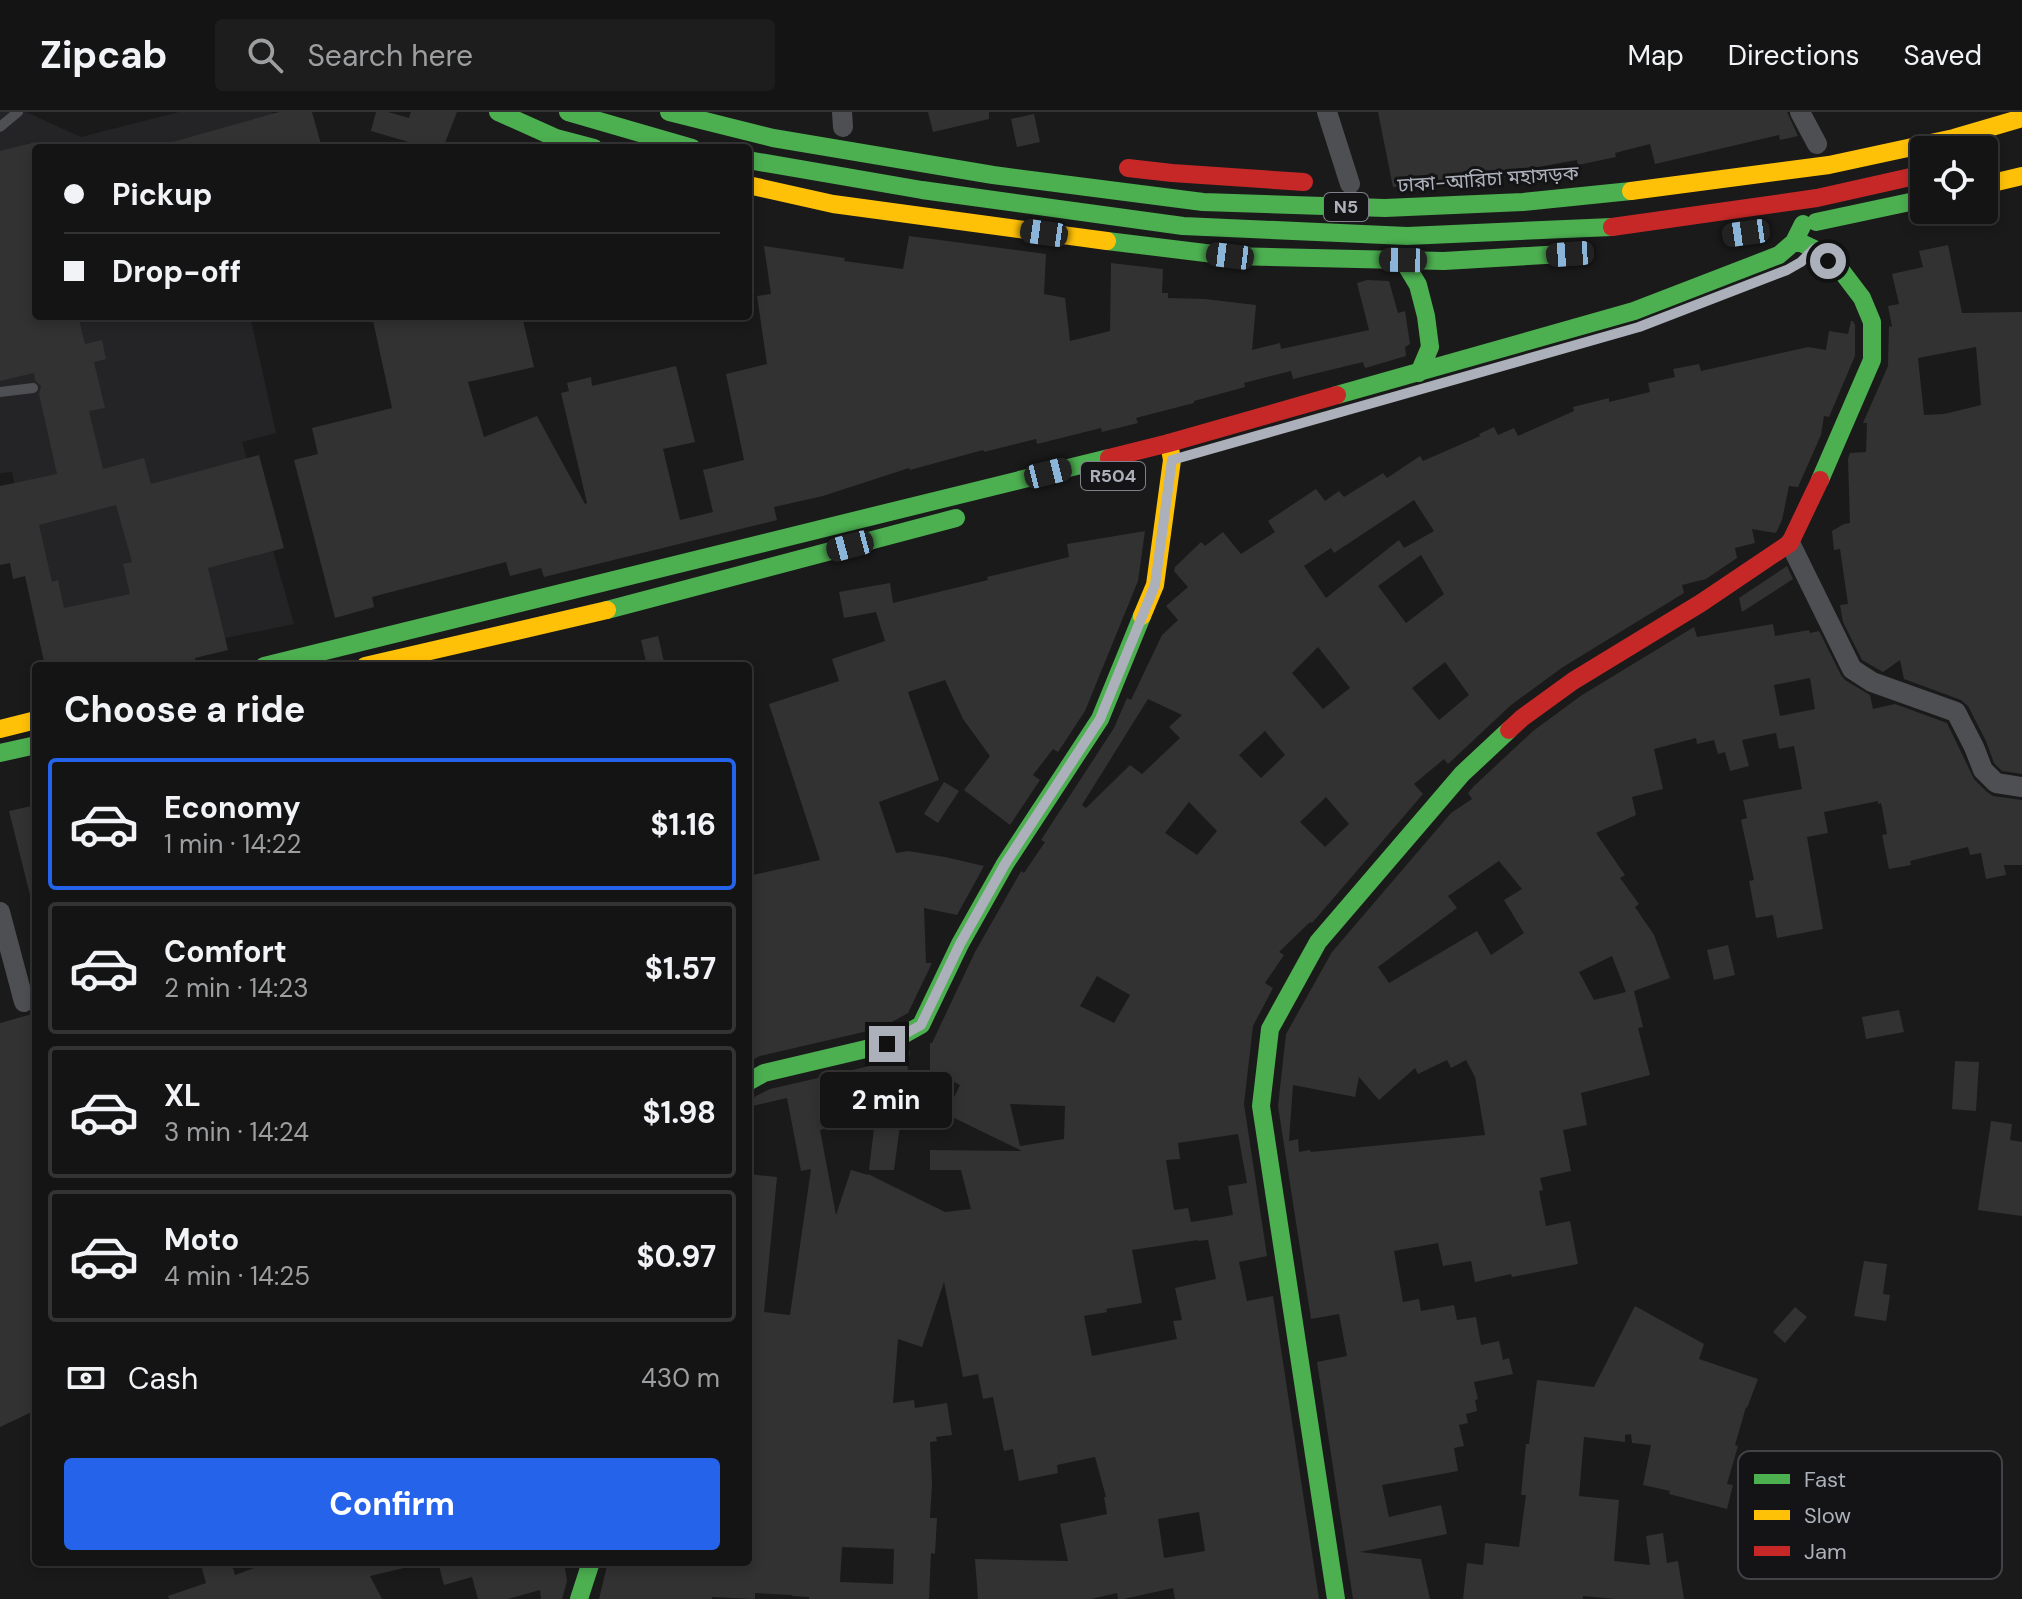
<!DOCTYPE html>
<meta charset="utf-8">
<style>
:root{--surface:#141414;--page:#1d1d1d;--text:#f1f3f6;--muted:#9d9ea0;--line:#333334;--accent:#2563eb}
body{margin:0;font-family:"DM Sans","Noto Sans Bengali",sans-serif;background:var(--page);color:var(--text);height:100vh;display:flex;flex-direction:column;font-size:30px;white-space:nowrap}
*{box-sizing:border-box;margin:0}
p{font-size:26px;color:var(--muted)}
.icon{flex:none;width:44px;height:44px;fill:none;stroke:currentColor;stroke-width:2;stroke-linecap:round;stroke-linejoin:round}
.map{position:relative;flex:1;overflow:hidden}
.drawer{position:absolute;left:32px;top:550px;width:720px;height:904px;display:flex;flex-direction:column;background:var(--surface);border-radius:8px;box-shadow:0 4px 12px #0003,0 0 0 2px var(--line)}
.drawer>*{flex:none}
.top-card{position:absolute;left:32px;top:32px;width:720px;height:176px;border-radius:8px;box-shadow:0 4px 12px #0003,0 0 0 2px var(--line);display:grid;align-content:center;height:176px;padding:0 32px;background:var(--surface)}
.controls{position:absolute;left:1910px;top:24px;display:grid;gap:16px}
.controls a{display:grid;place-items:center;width:88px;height:88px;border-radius:8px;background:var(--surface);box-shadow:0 4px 12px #0003,0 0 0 2px var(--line);font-size:40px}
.end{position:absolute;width:36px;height:36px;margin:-18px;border:10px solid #acb0ba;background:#111;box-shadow:0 0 0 4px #111}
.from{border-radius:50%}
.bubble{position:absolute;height:56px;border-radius:8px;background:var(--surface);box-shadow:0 4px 12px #0003,0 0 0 2px var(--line);font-size:26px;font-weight:700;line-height:56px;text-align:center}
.car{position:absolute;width:24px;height:48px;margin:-24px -12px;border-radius:10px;box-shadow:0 0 6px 2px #0007;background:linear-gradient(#222 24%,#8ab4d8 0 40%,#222 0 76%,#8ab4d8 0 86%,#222 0)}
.top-card b{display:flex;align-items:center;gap:28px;height:76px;font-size:30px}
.top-card b+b{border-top:2px solid var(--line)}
.top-card i{width:20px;height:20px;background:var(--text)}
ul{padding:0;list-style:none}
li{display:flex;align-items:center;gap:24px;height:132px;margin:0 16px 12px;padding:0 16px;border:4px solid var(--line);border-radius:8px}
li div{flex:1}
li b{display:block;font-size:30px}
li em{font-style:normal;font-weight:700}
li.selected{border-color:var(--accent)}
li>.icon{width:72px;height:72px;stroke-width:1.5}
h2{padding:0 32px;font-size:36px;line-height:96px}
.pay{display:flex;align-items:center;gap:20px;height:88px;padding:0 32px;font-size:30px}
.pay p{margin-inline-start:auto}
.primary-button{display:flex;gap:16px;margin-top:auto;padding:16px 32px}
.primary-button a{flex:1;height:92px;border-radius:8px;background:var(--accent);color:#fff;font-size:32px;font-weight:700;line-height:92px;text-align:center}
header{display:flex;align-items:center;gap:48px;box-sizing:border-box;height:112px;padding:0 40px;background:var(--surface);border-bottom:2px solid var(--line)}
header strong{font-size:38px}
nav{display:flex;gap:44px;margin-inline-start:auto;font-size:28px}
.search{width:560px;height:72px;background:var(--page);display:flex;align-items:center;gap:20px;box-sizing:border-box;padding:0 28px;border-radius:8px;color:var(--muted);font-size:30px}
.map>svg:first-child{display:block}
.built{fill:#242426}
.building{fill:#323232;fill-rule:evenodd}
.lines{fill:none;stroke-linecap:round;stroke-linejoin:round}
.lane{stroke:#4e4f53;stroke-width:10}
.street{stroke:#4e4f53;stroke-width:20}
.fast{stroke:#4caf50;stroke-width:18}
.slow{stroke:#ffc107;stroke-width:18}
.jam{stroke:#c62828;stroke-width:18}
.route{stroke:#acb0ba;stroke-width:10}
.labels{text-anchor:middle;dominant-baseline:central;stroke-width:6;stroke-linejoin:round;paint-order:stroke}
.shield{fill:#141416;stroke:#7e8189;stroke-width:2}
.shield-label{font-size:18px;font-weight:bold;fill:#acb0ba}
.street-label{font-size:20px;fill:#acb0ba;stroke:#141416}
.key{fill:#141416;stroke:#424347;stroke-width:2}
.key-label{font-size:22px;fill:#acb0ba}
</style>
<header>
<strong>Zipcab</strong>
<div class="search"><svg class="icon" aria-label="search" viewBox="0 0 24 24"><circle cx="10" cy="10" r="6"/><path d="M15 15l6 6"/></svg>Search here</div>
<nav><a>Map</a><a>Directions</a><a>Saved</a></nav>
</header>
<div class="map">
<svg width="2022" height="1487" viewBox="0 0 2022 1487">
<rect width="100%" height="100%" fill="#1a1a1a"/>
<!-- built -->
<path class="built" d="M0,0H26L81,25L179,0H271L294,14L296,36H36V204H250L276,321L242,330L294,512L90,554H49L12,360L0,361Z"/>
<!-- building -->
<path class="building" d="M279,0H312L322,36H170L169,31Z
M376,0H388L409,6L411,0H457L443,36H410L412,31L371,19Z
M928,0H989V7L933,20Z
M1378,0H1787L1798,24L1780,28L1779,23L1655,52L1650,32L1615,41L1616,45L1578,53L1577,48L1538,55L1540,67H1538L1524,69L1522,61L1475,71L1393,75Z
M1034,2L1040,30L1017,35L1011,7Z
M36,30V204H78L85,232L102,228L106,247L94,250L105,296L89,299L103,357L144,346L151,372L259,343L284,436L208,456L228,538L195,546L196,550L181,554H45L25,464L13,467L10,451L0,453V374L57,362L39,282L41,274L35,268L34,261L0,269V39ZM116,393L132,450L123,452L130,482L64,496L58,468L52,470L39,413Z
M909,124L1046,142L1044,182L1065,186L1070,229L1110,219L1111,151L1163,157L1162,181H1168V186L1205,187L1256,193L1252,238L1280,231L1281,237L1369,218L1357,171L1367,168L1389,169L1398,201L1405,199L1410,232L1405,235L1406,244L1365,256L1363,250L1293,267L1291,259L1244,271L1245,275L1194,289V291L1136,306L1138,311L1102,320L1101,316L1037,332L1036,327L984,340L983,338L910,358L909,356L823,384L774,395L777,408L544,465L541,456L510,464L506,450L372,485L374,495L335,506L294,348L318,342L312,316L392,296L372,204H522L534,255L468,270L484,325L537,304L585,392L587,391L561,281L569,279L567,271L591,265L592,274L676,254L695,330L663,337L680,408L713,400L703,358L744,348L726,262L767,252L757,184L771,182L764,134L845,146L844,149L903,157Z
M1948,133L1962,201L2022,200V662L2002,659L1994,651L1986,629L1968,594L1961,588L1904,567L1900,548L1883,560L1862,548L1843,510L1840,493L1848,492L1840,437L1834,438L1832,419L1844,412L1850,411L1848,347L1850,341L1866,340L1867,311H1863L1888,254L1889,214L1892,215L1888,194L1899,192L1892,162L1923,155L1919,139ZM1976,235L1981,293L1944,302L1924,303L1918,246Z
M1851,209H1853L1855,213V244L1829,305L1824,304L1821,323L1798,375L1789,374L1782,408L1777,419L1775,421L1752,417L1755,431L1735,436L1737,446L1706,467L1682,473L1684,481L1563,555L1511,593L1448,652L1444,647L1414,672L1423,682L1312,811L1310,810L1279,840L1284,843L1265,871L1273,876L1253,914L1244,992L1267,1144L1239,1150L1247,1189L1273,1184L1319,1487H1175L1173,1476L1124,1487H1118L1117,1481L1091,1487H978L975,1447L1068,1449L1060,1412L1107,1402L1104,1385H1106L1095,1345L1057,1353L1058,1361L1019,1369L1013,1337L1004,1339L993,1285L983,1287L978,1262L963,1265L944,1170L922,1235L898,1227L893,1291L914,1288L915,1296L947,1291L952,1323L936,1325L937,1329L930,1330L932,1372L930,1406H937L935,1442L931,1441L929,1487H809V1485L792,1484V1483L755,1481V1487L712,1485V1487H599L608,1450H748V1062L777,1065L764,1200L790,1203L811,1057L801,1059L787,986L748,995V988L770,977L891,949L910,939L894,1058H869L874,1016L839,1013L820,1018L836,1103L851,1058L868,1063V1062L945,1100L971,1097L961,1058H930V1038L1022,1039L946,1002L960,973L930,958V931H932L975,840L1020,761L1021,759L1024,761L1045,730L1041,728L1114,616L1127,586L1131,588L1162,523L1178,508L1166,494L1188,475L1174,459L1175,455L1201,430L1205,434L1223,420L1241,442L1275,420L1268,409L1316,377L1325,389L1339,379L1344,385L1383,361L1387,366L1420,344L1423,349L1480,324L1479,322L1494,315L1498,323L1514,316L1518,324L1574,299L1573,295L1609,286V290L1650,280L1648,271L1675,265L1673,257L1699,252L1701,259L1808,235L1826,238L1829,219L1848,222ZM1414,388L1434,419L1404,436L1399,428L1326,486L1304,454L1331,436L1334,441ZM1421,443L1444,482L1406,511L1378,474ZM1318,535L1350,576L1323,597L1292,561ZM1445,550L1469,583L1439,608L1412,576ZM1148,587L1182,603L1169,615L1180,626L1142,662L1130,653L1086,696L1082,693ZM1265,619L1285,643L1261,666L1239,643ZM1326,685L1349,712L1325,735L1300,710ZM1189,690L1217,719L1197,743L1165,721ZM1097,864L1130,883L1114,911L1080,894ZM1010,992L1065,994L1064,1027L1020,1034ZM1238,1022L1247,1071L1228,1074L1233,1103L1191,1110L1188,1096L1174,1098L1166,1048L1180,1047L1178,1031ZM1198,1128V1129L1208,1128L1216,1167L1175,1176L1182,1208L1173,1209L1177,1227L1092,1244L1084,1204L1107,1200L1106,1197L1142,1191L1132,1138ZM1199,1400L1205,1439L1164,1446L1158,1407ZM842,1435L894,1437L893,1472L840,1470Z
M1145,419L1138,469L1085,599L1058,640L1053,637L1033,663L1040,668L1010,713L964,678L990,644L963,607L945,568L908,580L939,668L879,690L896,741L908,739L945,745L984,754L957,803L924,796L926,851H932L908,901L881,916L760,944L748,950V764L820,748L769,592L839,569L832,547L885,529L876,500L844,506L839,480L890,471L893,491L988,468L987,465L1069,445L1067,432Z
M1787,454L1793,467L1742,500L1739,486Z
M1773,512L1775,524L1809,518L1810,521L1819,519L1841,563L1845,568L1870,583L1873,597L1895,592L1947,611L1974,667L1987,680L1993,684L2022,688V753H2004L2006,763L1986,767L1981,741L1970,743L1968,735L1926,745L1910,749L1911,753L1889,757L1882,723L1887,722L1881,691L1878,692V689L1824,700L1828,721L1807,725L1823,817L1777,826L1773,803L1756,806L1749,769L1754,768L1741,708L1747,706L1743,688L1802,677L1794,634L1779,637L1776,621L1742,628L1749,654L1730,659L1725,640L1718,642L1714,628L1697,632L1696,626L1654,637L1663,677L1632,685L1636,703L1596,721L1625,763L1620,766L1639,792L1635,795L1654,823L1670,866L1634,879L1643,915L1638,916L1650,963L1581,981L1587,1013L1563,1018L1571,1059L1540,1066L1543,1078L1539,1079L1546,1114L1570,1109L1578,1152L1512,1165L1511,1162L1475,1170L1471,1149L1443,1154L1438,1131L1394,1139L1403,1190L1419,1187L1421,1199L1454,1193L1457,1208L1476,1205L1481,1233L1499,1229L1503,1248L1509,1246L1513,1262L1474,1270L1478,1287L1475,1288L1477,1299L1466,1302L1468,1311L1459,1313L1464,1334L1454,1336L1458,1359L1382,1373L1389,1405L1441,1393L1447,1422L1360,1440L1421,1447L1430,1487H1353L1317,1250L1347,1244L1339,1202L1311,1207L1278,994L1286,922L1332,840L1451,701L1472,687L1468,681L1474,674L1533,619L1582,583L1694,515L1697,525ZM1810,566L1815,597L1780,604L1774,573ZM1499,749L1522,777L1504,788L1524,821L1491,843L1477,819L1389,871L1378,855L1457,796L1448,784ZM1612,844L1626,880L1594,888L1579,860ZM1447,948L1451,956L1466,948L1475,965L1485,1023L1311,1040L1310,1038L1299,1040L1298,1027L1289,1029L1293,973L1355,985L1359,965L1379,988L1415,956L1418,962Z
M658,524L665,554H647L641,528Z
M944,670L959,679L938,711L924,702Z
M36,693V782L30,783L9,699Z
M1728,833L1735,863L1714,868L1707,838Z
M1899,898L1904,920L1866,927L1862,905Z
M36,901V1298L0,1315V911Z
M1955,949L1979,950L1976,999L1952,997Z
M1991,1009L2012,1012L2010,1028L2022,1030V1104L1978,1098Z
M1864,1149L1887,1152L1883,1182L1890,1183L1886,1209L1854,1204Z
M1635,1194L1704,1232L1699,1247L1758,1267L1747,1296L1746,1295L1735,1333L1738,1334L1727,1372L1733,1373L1727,1397L1669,1382L1670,1379L1643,1373L1651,1333L1632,1331L1631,1322L1625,1323V1330L1584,1325L1579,1384L1619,1388L1614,1449L1650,1453L1646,1424L1663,1421L1667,1451L1678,1449L1684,1487H1616L1583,1484V1487H1463L1467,1451L1483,1453L1485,1431L1519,1435L1526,1383H1521L1526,1332H1529L1537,1268L1594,1275Z
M1795,1195L1807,1205L1785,1231L1773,1220Z
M200,1450H231L235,1463L270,1450H403L404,1456L370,1464L382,1487H169L168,1484L206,1471Z
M438,1450H564L567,1469L562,1487H541L540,1478L508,1487H478L472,1465L444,1473Z"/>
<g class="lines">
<!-- lane -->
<path class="lane" d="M0,15L18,0
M0,280L33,276"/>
<!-- street -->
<path class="street" d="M842,0L843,15
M1327,0L1350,72
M1800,0L1817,32
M1790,431L1852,557L1872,570L1956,600L1974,635L1983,658L1996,671L2022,675
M0,800L24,890"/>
<!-- fast -->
<path class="fast" d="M498,0L556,26L594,36
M568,0L692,36
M669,0L773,26L993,63L1203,90L1385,96L1523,90L1631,79
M748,48L922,78L1183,114L1407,124L1612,115
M1816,110L1924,87
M1107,129L1230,144L1444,149L1579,141
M1797,129L1814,137L1843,161L1862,186L1872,210V248L1820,368
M1403,148L1418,173L1426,204L1430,235L1419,261
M1337,283L1634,199L1779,143L1794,130L1803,112
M607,498L956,406
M264,554L1109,346
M0,641L36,633
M748,970L764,961L887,932L921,913L960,832L1005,752L1100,607L1142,504
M579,1487L591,1450
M1336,1487L1261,994L1270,917L1318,830L1462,662L1509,618"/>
<!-- slow -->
<path class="slow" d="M748,73L833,92L1107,129
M1984,73L2022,64
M1631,79L1829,53L1954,26L2022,6
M1142,504L1155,473L1172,348L1169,331
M365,554L607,498
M0,617L36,608"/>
<!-- jam -->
<path class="jam" d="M1128,56L1172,61L1304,70
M1612,115L1817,86L1924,62
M1109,346L1169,331L1337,283
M1509,618L1522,606L1573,569L1701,491L1790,431L1820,368"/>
</g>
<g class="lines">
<!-- route -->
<path class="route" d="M887,932L921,913L960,832L1005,752L1100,607L1155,473L1172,348L1639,215L1787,158L1801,150L1814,137L1828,149"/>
</g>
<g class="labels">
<!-- shield labels -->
<g class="shield">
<rect x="1324" y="81" width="44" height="28" rx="6"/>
<rect x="1081" y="350" width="64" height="28" rx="6"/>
</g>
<g class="shield-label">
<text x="1346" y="95">N5</text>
<text x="1113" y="364">R504</text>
</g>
<!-- street labels -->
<g class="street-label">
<text transform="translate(1488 67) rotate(-4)">ঢাকা-আরিচা মহাসড়ক</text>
</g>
</g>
<!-- legend -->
<rect x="1738" y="1339" width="264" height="128" rx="12" class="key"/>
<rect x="1754" y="1362" width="36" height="10" fill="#4caf50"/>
<rect x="1754" y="1398" width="36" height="10" fill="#ffc107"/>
<rect x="1754" y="1434" width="36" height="10" fill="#c62828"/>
<g class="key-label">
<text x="1804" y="1375">Fast</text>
<text x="1804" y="1411">Slow</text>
<text x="1804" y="1447">Jam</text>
</g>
</svg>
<div class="controls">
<a><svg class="icon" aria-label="locate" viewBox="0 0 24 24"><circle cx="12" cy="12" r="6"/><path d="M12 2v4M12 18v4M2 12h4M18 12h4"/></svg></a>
</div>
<i class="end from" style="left:1828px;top:149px"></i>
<i class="end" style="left:887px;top:932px"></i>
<div class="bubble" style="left:820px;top:960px;width:132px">2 min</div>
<i class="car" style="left:1044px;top:121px;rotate:278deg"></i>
<i class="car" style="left:1746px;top:121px;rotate:262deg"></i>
<i class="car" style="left:1570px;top:142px;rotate:266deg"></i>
<i class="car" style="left:1230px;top:144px;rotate:277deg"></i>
<i class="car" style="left:1403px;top:148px;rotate:271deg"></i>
<i class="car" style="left:1048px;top:361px;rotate:76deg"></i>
<i class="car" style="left:850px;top:434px;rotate:255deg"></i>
<div class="top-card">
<b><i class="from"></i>Pickup</b>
<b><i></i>Drop-off</b>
</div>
<section class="drawer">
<h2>Choose a ride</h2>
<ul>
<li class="selected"><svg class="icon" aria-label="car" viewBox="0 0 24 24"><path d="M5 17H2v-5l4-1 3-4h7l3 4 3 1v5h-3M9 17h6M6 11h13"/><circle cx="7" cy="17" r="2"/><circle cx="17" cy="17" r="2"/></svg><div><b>Economy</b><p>1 min · 14:22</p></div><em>$1.16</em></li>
<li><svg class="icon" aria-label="car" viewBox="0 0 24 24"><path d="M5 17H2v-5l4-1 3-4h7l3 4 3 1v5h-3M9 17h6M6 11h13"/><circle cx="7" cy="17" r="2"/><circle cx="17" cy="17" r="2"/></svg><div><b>Comfort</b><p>2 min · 14:23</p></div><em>$1.57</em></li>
<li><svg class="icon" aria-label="car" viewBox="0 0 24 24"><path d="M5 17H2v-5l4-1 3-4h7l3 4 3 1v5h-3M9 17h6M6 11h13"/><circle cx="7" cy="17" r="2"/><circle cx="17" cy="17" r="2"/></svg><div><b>XL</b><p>3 min · 14:24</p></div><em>$1.98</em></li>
<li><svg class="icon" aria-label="car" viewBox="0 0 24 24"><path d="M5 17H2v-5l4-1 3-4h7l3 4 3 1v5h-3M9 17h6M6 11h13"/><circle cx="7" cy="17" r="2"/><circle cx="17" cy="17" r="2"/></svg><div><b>Moto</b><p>4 min · 14:25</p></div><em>$0.97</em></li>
</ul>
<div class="pay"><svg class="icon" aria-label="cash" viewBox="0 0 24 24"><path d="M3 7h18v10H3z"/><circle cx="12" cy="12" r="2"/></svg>Cash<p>430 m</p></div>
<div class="primary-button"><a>Confirm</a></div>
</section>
</div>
